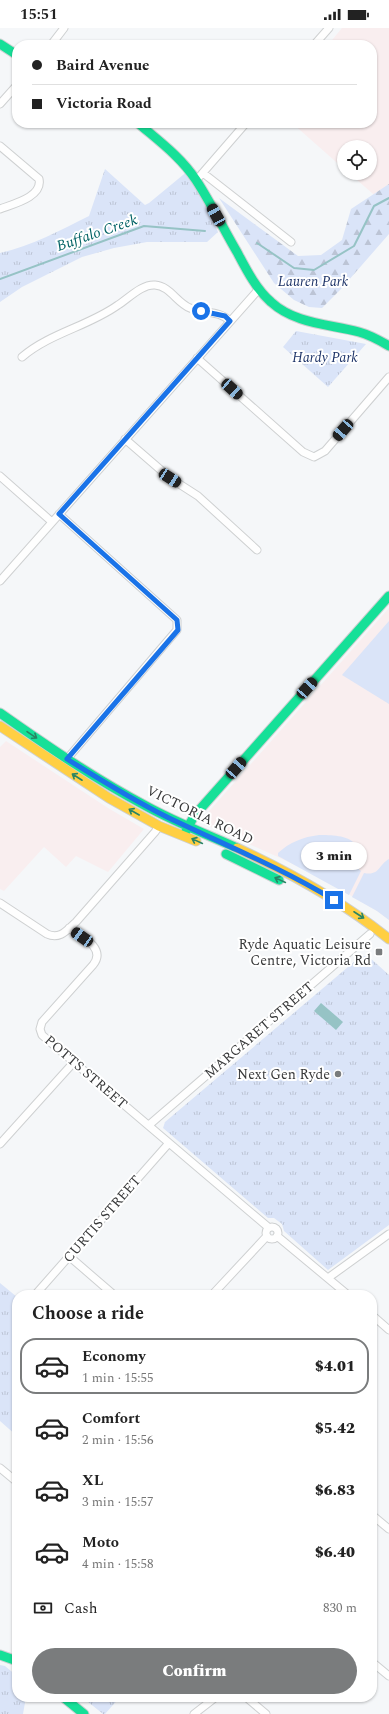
<!DOCTYPE html>
<meta charset="utf-8">
<style>
:root{--surface:#fff;--page:#f2f2f2;--text:#222;--muted:#767676;--line:#e0e0e0;--accent:#7a7c7d}
body{margin:0;font-family:Spectral,serif;background:var(--page);color:var(--text);height:100vh;display:flex;flex-direction:column;font-size:15px;white-space:nowrap}
*{box-sizing:border-box;margin:0}
p{font-size:13px;color:var(--muted)}
.icon{flex:none;width:22px;height:22px;fill:none;stroke:currentColor;stroke-width:2;stroke-linecap:round;stroke-linejoin:round}
.map{position:relative;flex:1;overflow:hidden}
.side{position:absolute;left:12px;top:1262px;width:365px;height:412px;display:flex;flex-direction:column;background:var(--surface);border-radius:16px;box-shadow:0 1px 3px #0004}
.side>*{flex:none}
.hud{position:absolute;left:12px;top:12px;width:365px;height:88px;border-radius:16px;box-shadow:0 1px 3px #0004;display:grid;align-content:center;height:88px;padding:0 20px;background:var(--surface)}
.tools{position:absolute;left:337px;top:112px;display:grid;gap:8px}
.tools a{display:grid;place-items:center;width:40px;height:40px;border-radius:50%;background:var(--surface);box-shadow:0 1px 3px #0004;font-size:20px}
.end{position:absolute;width:18px;height:18px;margin:-9px;border:5px solid #1a73e8;background:#fff;box-shadow:0 0 0 2px #fff}
.from{border-radius:50%}
.bubble{position:absolute;height:28px;border-radius:14px;background:var(--surface);box-shadow:0 1px 3px #0004;font-size:13px;font-weight:800;line-height:28px;text-align:center}
.car{position:absolute;width:12px;height:24px;margin:-12px -6px;border-radius:5px;box-shadow:0 0 3px 1px #0007;background:linear-gradient(#222 24%,#8ab4d8 0 40%,#222 0 76%,#8ab4d8 0 86%,#222 0)}
.hud b{display:flex;align-items:center;gap:14px;height:38px;font-size:15px}
.hud b+b{border-top:1px solid var(--line)}
.hud i{width:10px;height:10px;background:var(--text)}
ul{padding:0;list-style:none}
li{display:flex;align-items:center;gap:12px;height:56px;margin:0 8px 6px;padding:0 12px;border:2px solid transparent;border-radius:16px}
li div{flex:1}
li b{display:block;font-size:15px}
li em{font-style:normal;font-weight:800}
li.active{border-color:var(--accent)}
li>.icon{width:36px;height:36px;stroke-width:1.5}
h2{padding:0 20px;font-size:18px;line-height:48px}
.pay{display:flex;align-items:center;gap:10px;height:44px;padding:0 20px;font-size:15px}
.pay p{margin-inline-start:auto}
.action{display:flex;gap:8px;margin-top:auto;padding:8px 20px}
.action a{flex:1;height:46px;border-radius:24px;background:var(--accent);color:#fff;font-size:16px;font-weight:800;line-height:46px;text-align:center}
.status{display:flex;justify-content:space-between;align-items:center;height:28px;padding:0 20px;background:var(--surface);direction:ltr}
.status svg{height:11px;fill:currentColor}
.map>svg:first-child{display:block}
.education{fill:#f9eeef}
.green{fill:#dae4f8}
.forest{fill:url(#forest-firs)}
.park{fill:url(#park-tufts)}
.water{fill:#96c3c5}
.lines{fill:none;stroke-linecap:round;stroke-linejoin:round}
.stream{stroke:#96c3c5;stroke-width:2}
.street-casing{stroke:#ced0d1;stroke-width:9}
.fast-casing{stroke:#ced0d1;stroke-width:11}
.slow-casing{stroke:#ced0d1;stroke-width:11}
.street{stroke:#fefefe;stroke-width:7}
.fast{stroke:#16e098;stroke-width:9}
.slow{stroke:#ffcf43;stroke-width:9}
.oneway{stroke:#298464}
.route{stroke:#1a73e8;stroke-width:5}
.poi-dot{fill:#7a7c7d;stroke:#fff;stroke-width:1.5}
.labels{text-anchor:middle;dominant-baseline:central;stroke-width:4;stroke-linejoin:round;paint-order:stroke}
.park-label{font-size:14px;font-style:italic;fill:#1f3569;stroke:#fff}
.street-label{font-size:14px;fill:#38393a;stroke:#fff}
.poi-label{font-size:14px;fill:#38393a;stroke:#fff;text-anchor:end}
.water-label{font-size:15px;font-style:italic;fill:#006264;stroke:#fff}
</style>
<div class="status"><b>15:51</b><svg viewBox="0 0 49 12"><path d="M0 12V9h3v3zM5 12V6h3v6zM10 12V3h3v9zM15 12V0h3v12zM26 1h20v11H26zM47 4h2v5h-2z"/></svg></div>
<div class="map">
<svg width="389" height="1686" viewBox="0 0 389 1686">
<defs>
<pattern id="forest-firs" width="22" height="20" patternUnits="userSpaceOnUse"><rect width="22" height="20" fill="#dae4f8"/><path d="M5 1l3.5 6h-7zM16 11l3.5 6h-7z" fill="#bcc4d5"/></pattern>
<pattern id="park-tufts" width="24" height="20" patternUnits="userSpaceOnUse"><rect width="24" height="20" fill="#dae4f8"/><path d="M3 7l-1-3M5 7V3M7 7l1-3M15 17l-1-3M17 17v-4M19 17l1-3" fill="none" stroke="#bcc4d5"/></pattern>
</defs>
<rect width="100%" height="100%" fill="#f5f7f9"/>
<!-- education -->
<path class="education" d="M342,0H389V173L380,172L349,145H370V119H344V141L292,95H372V17H328Z
M389,580V892L377,883L314,846L278,829L204,796L203,790Z
M6,713L108,780L144,801L108,844L76,828L66,839L44,819L4,863L0,861V719Z"/>
<!-- green -->
<path class="green" d="M389,593V676L342,647Z
M319,807C330,807 348,807 355,816C356,828 350,834 361,843L349,867L278,828V825C290,814 303,809 319,807Z
M389,831V892L377,883L352,869L364,845C380,848 378,837 389,831Z"/>
<!-- forest -->
<path class="forest" d="M389,156V206L341,261L322,280L309,279L294,272L274,255L219,170L298,228L321,227L342,212L351,181Z"/>
<!-- park -->
<path class="park" d="M105,141L145,177L149,175L189,142L218,204L207,214H147L114,220L82,229L22,259L0,274V225C31,218 61,202 89,188Z
M296,303L366,316L328,359L283,319Z
M361,928H368L389,947V1197L328,1242L284,1203L282,1196L274,1190H268L163,1100L165,1094Z
M0,1255L17,1269V1408L0,1393Z
M0,1637L5,1638L17,1648V1669H26L23,1686H0Z
M82,1669H120L105,1686H103Z"/>
<!-- water -->
<path class="water" d="M321,975L343,994L336,1002L314,983Z"/>
<g class="lines">
<!-- stream -->
<path class="stream" d="M257,215L294,240L314,242L354,218L374,178L389,170
M0,251L144,198L205,203"/>
<!-- street casing -->
<g class="street-casing">
<path id="street" d="M51,17L64,0
M314,17L329,0
M0,76L17,57
M0,118L39,151C43,169 13,176 0,181
M203,145L291,214
M200,148L246,95
M22,329C50,305 89,298 118,277C129,270 142,256 155,257C170,258 177,275 190,280C204,286 219,282 230,293
M197,330L303,424L314,429L325,423L389,349
M125,411L170,450L198,468L257,522
M0,448L52,494
M59,486L177,592V602L67,731
M0,553L259,261
M0,875L47,906C60,912 67,902 76,894L155,804L159,798
M69,900C81,908 107,920 93,937L42,994L40,1001L42,1007L268,1199
M149,1097L370,906
M0,1116L74,1034
M266 1205a6 6 0 1 1 12 0a6 6 0 1 1-12 0Z
M277,1208L348,1267
M70,1229L114,1267
M328,1250L389,1206
M35,1267L169,1115
M212,1267L267,1208
M372,1287L389,1302
M0,1440L17,1454
M372,1487L389,1501
M372,1634L389,1648
M246,1669L266,1686
M194,1686L216,1669"/>
</g>
<!-- fast casing -->
<g class="fast-casing">
<path id="fast" d="M0,16L17,27
M138,95C159,113 181,129 196,152C211,175 223,200 237,224C246,241 256,261 271,274C295,296 329,296 359,304C370,307 379,312 389,318
M0,685C47,718 95,751 146,778C175,794 206,806 237,820
M185,805L194,788L389,568
M226,826L279,852
M0,1627L17,1633
M63,1669L84,1686"/>
</g>
<!-- slow casing -->
<g class="slow-casing">
<path id="slow" d="M0,698L109,770L159,798L196,813
M237,820C291,845 342,873 389,911"/>
</g>
<!-- street -->
<use href="#street" class="street"/>
<!-- fast -->
<use href="#fast" class="fast"/>
<!-- slow -->
<use href="#slow" class="slow"/>
</g>
<!-- one-way arrows -->
<defs><path id="oneway-shaft" d="M-6 0H5M1.5-3L5.5 0L1.5 3" fill="none" stroke-width="1.6" stroke-linecap="round" stroke-linejoin="round"/></defs>
<g class="oneway">
<use href="#oneway-shaft" transform="translate(32 707) rotate(34)"/>
<use href="#oneway-shaft" transform="translate(77 749) rotate(-147)"/>
<use href="#oneway-shaft" transform="translate(134 784) rotate(-150)"/>
<use href="#oneway-shaft" transform="translate(197 813) rotate(-155)"/>
<use href="#oneway-shaft" transform="translate(280 852) rotate(-155)"/>
<use href="#oneway-shaft" transform="translate(359 887) rotate(33)"/>
</g>
<g class="lines">
<!-- route -->
<path class="route" d="M201,283L225,288L230,293L59,486L177,592L178,602L67,731C99,751 133,772 167,789C223,816 281,840 334,872"/>
</g>
<!-- markers -->
<g class="poi-dot">
<rect x="375" y="920" width="8" height="8" rx="2"/>
<circle cx="338" cy="1046" r="4"/>
</g>
<g class="labels">
<!-- park labels -->
<g class="park-label">
<text x="313" y="253">Lauren Park</text>
<text x="325" y="329">Hardy Park</text>
</g>
<!-- street labels -->
<g class="street-label">
<text transform="translate(200 787) rotate(26)">VICTORIA ROAD</text>
<text transform="translate(259 1002) rotate(-41)">MARGARET STREET</text>
<text transform="translate(86 1044) rotate(41)">POTTS STREET</text>
<text transform="translate(102 1191) rotate(-49)">CURTIS STREET</text>
</g>
<!-- poi labels -->
<g class="poi-label">
<text x="371" y="916">Ryde Aquatic Leisure<tspan x="371" dy="16">Centre, Victoria Rd</tspan></text>
<text x="330" y="1046">Next Gen Ryde</text>
</g>
<!-- water labels -->
<g class="water-label">
<text transform="translate(97 205) rotate(-19)">Buffalo Creek</text>
</g>
</g>
</svg>
<div class="tools">
<a><svg class="icon" aria-label="locate" viewBox="0 0 24 24"><circle cx="12" cy="12" r="6"/><path d="M12 2v4M12 18v4M2 12h4M18 12h4"/></svg></a>
</div>
<i class="end from" style="left:201px;top:283px"></i>
<i class="end" style="left:334px;top:872px"></i>
<div class="bubble" style="left:301px;top:814px;width:66px">3 min</div>
<i class="car" style="left:216px;top:187px;rotate:331deg"></i>
<i class="car" style="left:232px;top:361px;rotate:132deg"></i>
<i class="car" style="left:343px;top:402px;rotate:221deg"></i>
<i class="car" style="left:170px;top:450px;rotate:123deg"></i>
<i class="car" style="left:307px;top:660px;rotate:42deg"></i>
<i class="car" style="left:236px;top:740px;rotate:41deg"></i>
<i class="car" style="left:82px;top:909px;rotate:305deg"></i>
<div class="hud">
<b><i class="from"></i>Baird Avenue</b>
<b><i></i>Victoria Road</b>
</div>
<section class="side">
<h2>Choose a ride</h2>
<ul>
<li class="active"><svg class="icon" aria-label="car" viewBox="0 0 24 24"><path d="M5 17H2v-5l4-1 3-4h7l3 4 3 1v5h-3M9 17h6M6 11h13"/><circle cx="7" cy="17" r="2"/><circle cx="17" cy="17" r="2"/></svg><div><b>Economy</b><p>1 min · 15:55</p></div><em>$4.01</em></li>
<li><svg class="icon" aria-label="car" viewBox="0 0 24 24"><path d="M5 17H2v-5l4-1 3-4h7l3 4 3 1v5h-3M9 17h6M6 11h13"/><circle cx="7" cy="17" r="2"/><circle cx="17" cy="17" r="2"/></svg><div><b>Comfort</b><p>2 min · 15:56</p></div><em>$5.42</em></li>
<li><svg class="icon" aria-label="car" viewBox="0 0 24 24"><path d="M5 17H2v-5l4-1 3-4h7l3 4 3 1v5h-3M9 17h6M6 11h13"/><circle cx="7" cy="17" r="2"/><circle cx="17" cy="17" r="2"/></svg><div><b>XL</b><p>3 min · 15:57</p></div><em>$6.83</em></li>
<li><svg class="icon" aria-label="car" viewBox="0 0 24 24"><path d="M5 17H2v-5l4-1 3-4h7l3 4 3 1v5h-3M9 17h6M6 11h13"/><circle cx="7" cy="17" r="2"/><circle cx="17" cy="17" r="2"/></svg><div><b>Moto</b><p>4 min · 15:58</p></div><em>$6.40</em></li>
</ul>
<div class="pay"><svg class="icon" aria-label="cash" viewBox="0 0 24 24"><path d="M3 7h18v10H3z"/><circle cx="12" cy="12" r="2"/></svg>Cash<p>830 m</p></div>
<div class="action"><a>Confirm</a></div>
</section>
</div>
